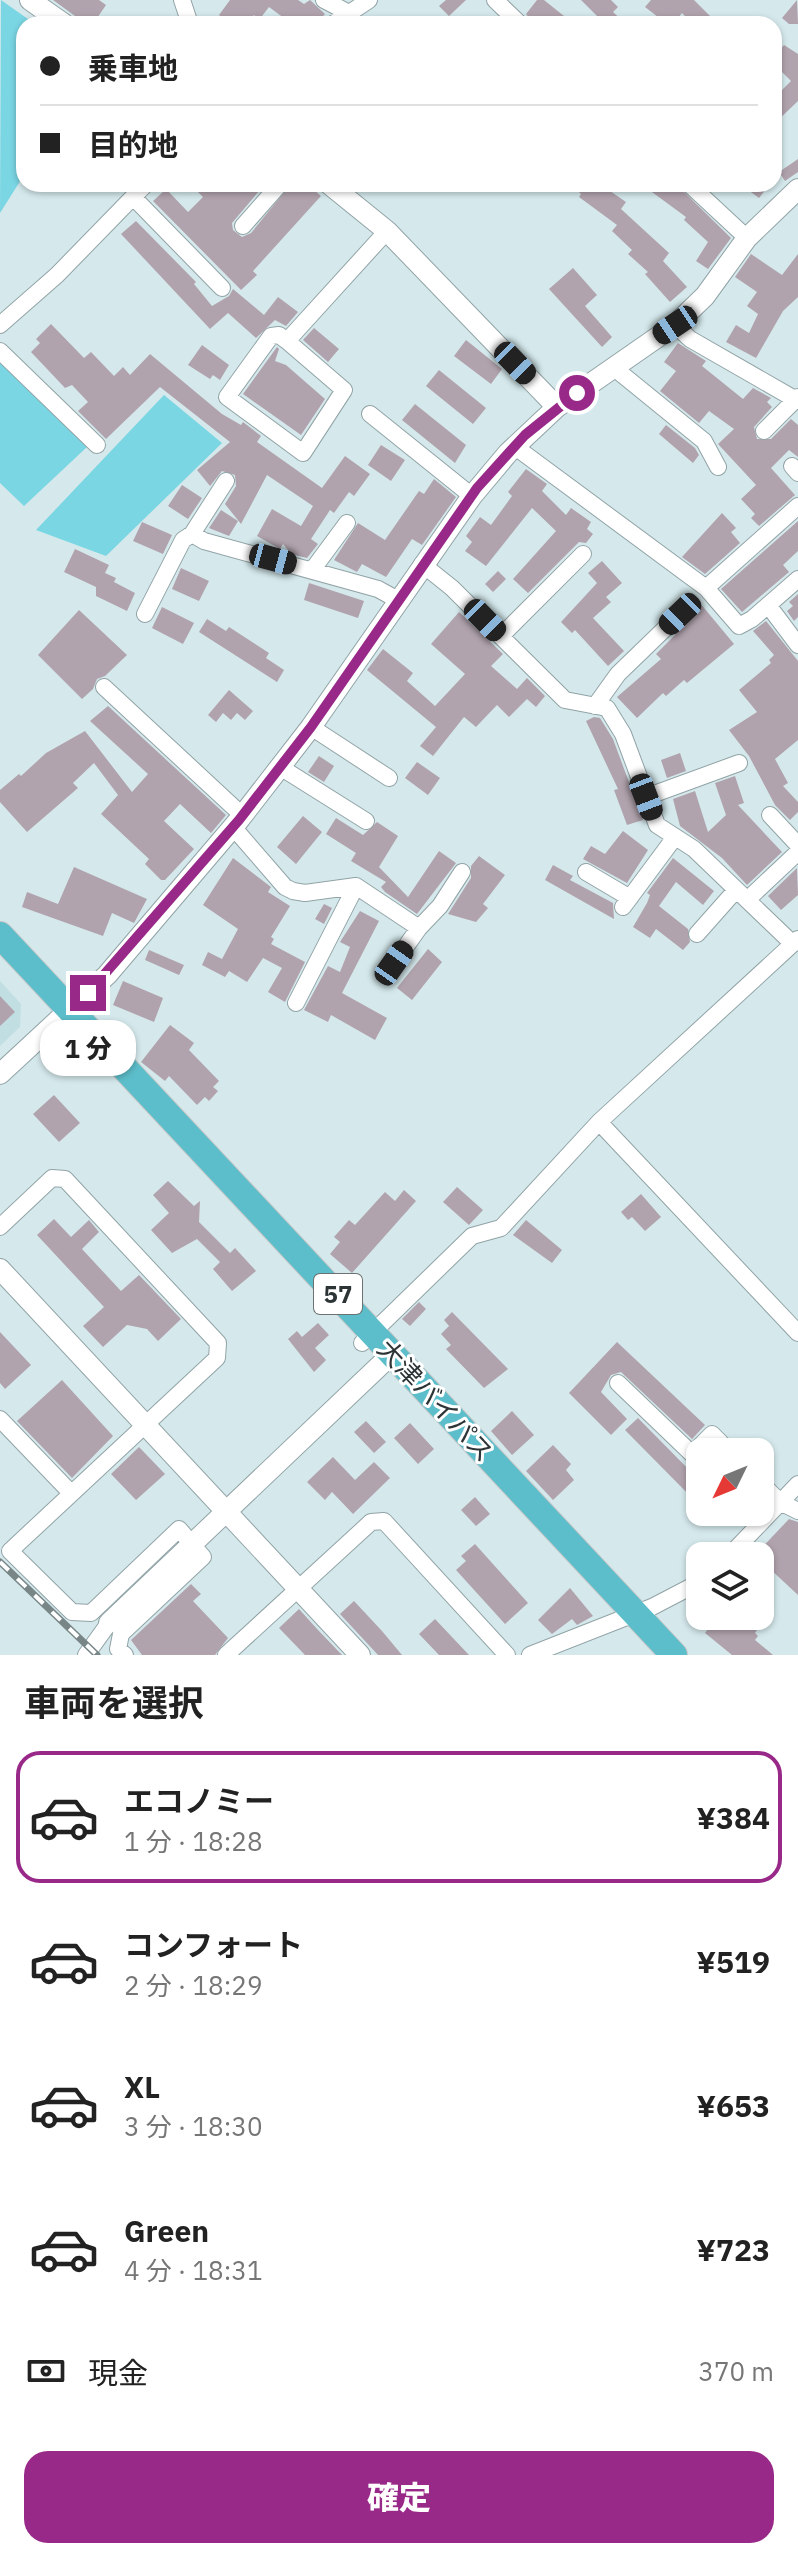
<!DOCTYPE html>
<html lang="ja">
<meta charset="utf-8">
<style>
:root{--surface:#fff;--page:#f6f6f6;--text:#222;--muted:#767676;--line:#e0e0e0;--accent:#992988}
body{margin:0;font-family:"IBM Plex Sans","Noto Sans JP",sans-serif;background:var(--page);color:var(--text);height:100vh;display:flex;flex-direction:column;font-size:30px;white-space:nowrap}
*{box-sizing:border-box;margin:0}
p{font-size:26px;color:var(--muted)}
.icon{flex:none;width:44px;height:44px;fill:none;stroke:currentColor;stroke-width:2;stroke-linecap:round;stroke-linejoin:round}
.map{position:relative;height:1655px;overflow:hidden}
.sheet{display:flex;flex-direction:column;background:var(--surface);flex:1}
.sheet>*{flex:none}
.hud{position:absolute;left:16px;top:16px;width:766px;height:176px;border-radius:24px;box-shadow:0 2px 6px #0004;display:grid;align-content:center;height:176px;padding:0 24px;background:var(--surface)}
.needle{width:52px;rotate:227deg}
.buttons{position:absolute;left:686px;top:1438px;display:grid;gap:16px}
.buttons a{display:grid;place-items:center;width:88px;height:88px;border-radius:16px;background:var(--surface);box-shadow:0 2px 6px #0004;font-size:40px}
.end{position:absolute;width:36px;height:36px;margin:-18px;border:10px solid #992988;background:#fff;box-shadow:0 0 0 4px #fff}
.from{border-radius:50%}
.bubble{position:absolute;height:56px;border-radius:24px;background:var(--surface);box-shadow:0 2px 6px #0004;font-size:26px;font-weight:800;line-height:56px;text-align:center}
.car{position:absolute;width:24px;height:48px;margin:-24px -12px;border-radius:10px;box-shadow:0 0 6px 2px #0007;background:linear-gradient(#222 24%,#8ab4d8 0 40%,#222 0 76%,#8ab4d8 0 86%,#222 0)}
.hud b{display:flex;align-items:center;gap:28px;height:76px;font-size:30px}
.hud b+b{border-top:2px solid var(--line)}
.hud i{width:20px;height:20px;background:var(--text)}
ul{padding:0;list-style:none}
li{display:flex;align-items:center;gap:24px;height:132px;margin:0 16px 12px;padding:0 8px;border:4px solid transparent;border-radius:24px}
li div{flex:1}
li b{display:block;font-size:30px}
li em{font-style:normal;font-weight:800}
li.on{border-color:var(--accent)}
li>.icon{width:72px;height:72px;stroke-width:1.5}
h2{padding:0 24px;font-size:36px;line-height:96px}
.pay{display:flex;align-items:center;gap:20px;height:88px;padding:0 24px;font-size:30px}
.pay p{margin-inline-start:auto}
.button{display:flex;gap:16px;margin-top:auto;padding:16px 24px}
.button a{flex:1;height:92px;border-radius:24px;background:var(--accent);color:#fff;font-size:32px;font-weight:800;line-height:92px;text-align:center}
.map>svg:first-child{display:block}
.built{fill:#c1dee3}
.green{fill:#7ad6e3}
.building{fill:#b1a3ad}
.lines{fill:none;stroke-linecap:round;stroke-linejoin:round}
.minor-casing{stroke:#91a3a6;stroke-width:18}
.tertiary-casing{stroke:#91a3a6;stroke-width:22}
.trunk-casing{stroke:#c4c6c7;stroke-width:28}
.minor{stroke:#fff;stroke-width:16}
.tertiary{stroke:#fff;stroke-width:20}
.trunk{stroke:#5cbeca;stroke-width:26}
.rail-casing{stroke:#798688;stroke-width:7}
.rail{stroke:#fff;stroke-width:4;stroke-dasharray:12;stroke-linecap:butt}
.route{stroke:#992988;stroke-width:10}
.labels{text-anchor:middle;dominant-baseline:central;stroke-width:6;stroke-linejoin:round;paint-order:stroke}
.shield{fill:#fff;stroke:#6c7172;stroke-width:2}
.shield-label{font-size:24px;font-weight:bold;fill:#2d3436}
.street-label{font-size:26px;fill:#2d3436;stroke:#fff}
</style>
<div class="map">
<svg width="798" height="1655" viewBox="0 0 798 1655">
<rect width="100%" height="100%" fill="#d5e9ec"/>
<!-- built -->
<path class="built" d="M0,981L21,1004L20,1027L0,1046Z"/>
<!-- green -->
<path class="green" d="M1,0L35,24H24V175L0,213Z
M0,362L87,447L24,506L0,483Z
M164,395L222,443L106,556L36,530Z"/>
<!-- building -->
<path class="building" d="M53,0H99L106,5L93,24H86Z
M230,0H298L304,4L310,0L325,14L315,24H292L269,7L259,20L254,15L247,24H231L219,15Z
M446,0H466L449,16L439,6Z
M537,0H544L574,24H534L526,14Z
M581,0H611L618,7L613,12L626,24H605Z
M651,0H694L718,24H693L682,13L673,24H667L645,7Z
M797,0L798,24H789L782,18Z
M784,45L798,54V101L774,124V98L791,81L774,64V56Z
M798,159V172L785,181L779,172Z
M201,184H265L232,223L233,230L242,237L251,233L291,184H307L321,196L253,271L257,275L241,290L153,201L166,189L188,212L203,197L196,190Z
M571,184H600L626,202L621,209L669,253L663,261L687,287L670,302L645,274L648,272L628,254L632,250L612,231L617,225L579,197L581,194Z
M641,184H676L731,238L708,269L696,261L708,242L684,220L686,217Z
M740,184H770L759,198Z
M136,221L196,282L194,284L212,306L229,296L233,289L264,315L278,297L298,312L286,326L275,320L256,338L228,313L210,329L121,234Z
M751,254L782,275L798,254V297L783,311L756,358L726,342L736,325L749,333L758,314L747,306L757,292L735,277Z
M573,268L597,295L585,306L612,337L602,347L549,289Z
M51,324L84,358L91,352L114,376L123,367L130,375L150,354L222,414L241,425L243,422L261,436L257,442L322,488L345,456L370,474L354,496L349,492L334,513L330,510L311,539L318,544L307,558L291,554L283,544L280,549L257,536L272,509L301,526L313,506L267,475L241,524L225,504L236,486L235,475L222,471L210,486L197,470L230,442L160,387L106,439L78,411L88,402L72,385L65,388L31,352L40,343L36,339Z
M314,328L339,349L328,362L303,340Z
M466,340L502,369L491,384L454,356Z
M678,343L706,361L702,366L743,399L753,388L771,398L767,402L772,407L754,427L757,439H771L791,419L798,425V457L789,450L771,468L795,495L759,526L751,518L755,514L741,499L756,485L718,444L734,429L709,411L699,423L660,391L676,371L664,362Z
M202,345L229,365L220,380L213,375L210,379L188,365Z
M277,347L279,349L275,361L286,365L325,399L301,435L243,394Z
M439,370L486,408L473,424L426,386Z
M415,404L466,445L455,463L402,420Z
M666,425L695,448L699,455L693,463L659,434Z
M381,445L405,460L391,481L368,465Z
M526,469L547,484L542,491L566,515L571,508L591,522L587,529L593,534L586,543L579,542L528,593L513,579L556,531L532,508L486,566L465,551L472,542L466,536L480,517L491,525L512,496L508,492Z
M434,479L456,497L422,545L412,539L386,577L362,564L357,572L334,560L358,523L385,540L419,491L424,494Z
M182,485L202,498L188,519L168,506Z
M221,510L238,521L229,536L209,528Z
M722,513L736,528L731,532L740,543L705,574L682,557Z
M798,521V551L783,565L789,572L742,612L721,589Z
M142,522L172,535L163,554L133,541Z
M75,549L109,565L105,573L116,578L114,582L135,593L127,611L96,596V587L64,572Z
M602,561L622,583L606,597L611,602L593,618L624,651L608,666L575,630L572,633L561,622L597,583L588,573Z
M181,568L209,581L199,601L172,589Z
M498,571L506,579L493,592L485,584Z
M309,583L364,601L358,618L304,600Z
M798,594V617L794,621L787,611L793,606L789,602Z
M700,603L734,644L687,683L684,680L666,696L663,693L637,718L617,697L661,659L656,654L688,622Z
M162,607L194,623L183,644L152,628Z
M79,610L127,655L105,676L97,679L93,689L82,699L38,655Z
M459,612L503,654L491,666L517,689L527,678L545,696L536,707L527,699L509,717L497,705L476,727L464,717L433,756L420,746L436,727L367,670L383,649L413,673L407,681L435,706L465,674L431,644Z
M207,619L226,631L229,627L269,653L266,658L284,670L277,682L199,632Z
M766,621L798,661V740L775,759L788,783L783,786L798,802V812L790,820L775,805L749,756L729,730L757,712L739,690L771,663L769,660L774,655L753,631Z
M229,690L253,711L245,720L237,713L231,720L223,713L216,722L208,715Z
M108,706L226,815L211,833L180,804L164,821L194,849L165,880H161L145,864L149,859L101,814L118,795L94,763L73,783L78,788L27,832L0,802V790L19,774L21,776L46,753L85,731L132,792L148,774L90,721Z
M594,717L600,718L613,739L643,820L627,825L614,790L618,789L586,721Z
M680,753L686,771L667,778L661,760Z
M319,756L334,766L324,782L308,772Z
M417,762L440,778L428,795L405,778Z
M735,776L744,803L738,805L782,852L747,885L722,858L680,826L673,799L695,791L708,832L726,815L715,783Z
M303,816L322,832L296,864L277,847Z
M336,818L363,835L377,822L398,836L379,867L408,897L439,851L456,863L417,914L385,892L381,887L386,882L351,861L356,853L326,834Z
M623,831L648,850L627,883L583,859L591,846L605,854Z
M479,856L505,875L483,904L488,908L476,922L448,914L471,878V866Z
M233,858L271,887L268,892L290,906L271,937L274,939L271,944L305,962L285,1002L268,992L282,968L263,958L247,982L229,971L225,977L202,965L208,952L222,959L238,929L203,905Z
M673,858L714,891L703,905L676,882L659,906L688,929L690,942L683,950L656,929L650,938L633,927L647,903L650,895L647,893Z
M553,865L573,876L570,880L613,903L614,919L545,880Z
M74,867L147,899L134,923L112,913L103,936L22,907L27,892L58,904Z
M797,868L798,895L781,910L768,896Z
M324,904L332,908L324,924L315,919Z
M360,911L379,921L342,993L387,1018L375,1040L331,1015L328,1022L304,1010L328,966L340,972L350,947L340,942Z
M428,949L442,962L412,1000L397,988Z
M149,950L184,965L179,975L145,960Z
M123,981L163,998L154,1022L113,1005Z
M0,996L15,1012L0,1026Z
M170,1025L194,1043L189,1050L219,1081L213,1087L218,1091L209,1101L205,1097L197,1105L169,1076L165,1081L141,1062Z
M54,1095L80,1123L59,1142L33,1114Z
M168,1181L194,1206L200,1201L199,1222L230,1253L235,1248L256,1271L232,1291L213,1269L220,1262L197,1239L172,1253L151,1230L169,1213L153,1195Z
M457,1187L483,1210L469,1225L443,1202Z
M404,1190L416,1201L352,1273L330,1254L340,1242L334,1237L349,1220L355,1225L385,1192L395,1201Z
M641,1194L661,1217L645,1231L632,1217L628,1220L621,1212Z
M54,1219L71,1237L89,1220L99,1232L82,1249L121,1291L139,1275L181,1319L158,1341L147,1329L127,1325L103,1347L83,1326L104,1307L37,1235Z
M526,1220L562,1250L552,1263L513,1235Z
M419,1302L426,1309L410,1326L402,1319Z
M452,1312L508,1369L484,1388L446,1349L451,1345L441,1334L449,1326L444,1320Z
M318,1323L329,1335L315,1348L326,1360L314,1372L288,1339L297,1331L302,1337Z
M0,1332L31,1365L5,1389L0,1383Z
M617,1342L705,1425L692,1439L621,1372L611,1375L601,1392L627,1419L611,1435L569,1393Z
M62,1380L113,1436L72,1478L17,1421Z
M512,1411L534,1435L512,1455L491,1431Z
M638,1418L700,1481V1506L625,1430Z
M366,1421L386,1442L374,1453L354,1432Z
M410,1423L434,1449L418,1464L394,1438Z
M553,1445L571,1464L566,1470L574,1480L553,1500L526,1471Z
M139,1447L165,1474L136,1500L111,1474Z
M333,1457L355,1480L374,1462L390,1478L353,1514L332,1492L325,1500L307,1482Z
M475,1497L490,1514L476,1526L461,1510Z
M725,1512H753L738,1526Z
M789,1519L798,1522V1595L755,1555Z
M475,1544L528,1603L505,1624L456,1570L466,1561L461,1556Z
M191,1584L201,1594L193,1601L228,1638L215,1655H142L131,1640Z
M570,1588L593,1616L577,1625L572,1619L552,1634L538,1620Z
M354,1601L382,1631L402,1655H378L340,1614Z
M299,1609L318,1630L342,1655H305L279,1628Z
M718,1616H766L755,1633L758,1636L755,1640L773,1655H732L705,1633Z
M435,1619L469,1655H439L419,1634Z"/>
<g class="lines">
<!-- minor casing -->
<g class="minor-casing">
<path id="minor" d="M182,0L190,24
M324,0L347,12
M495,0L520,24
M333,24L369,0
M146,184L133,197L222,288
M689,184L747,238
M243,226L280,184
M0,325L57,275L133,197
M675,325L690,339L798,401
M287,341L344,390L303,453L227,397L271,336L279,335L287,341L387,231
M0,351L97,445
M613,367L704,441L718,467
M370,414L472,496
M764,431L798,397
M514,446L706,588L739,626L752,619L798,579
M792,466L798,473
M192,534L204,541L378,589L398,600
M422,564L452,588L565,700L607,708L623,734L657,825L694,849L793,944
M313,569L347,523
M706,588L798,506
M768,605L798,645
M145,614L183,540L192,534L226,481
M501,636L583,554
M104,687L243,816
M595,706L618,674L680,614
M311,727L389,778
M280,767L366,821
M646,797L739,763
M770,815L798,845
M233,827L285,887L293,891L305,893L356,886L419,928L394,963
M586,872L630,898
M747,900L798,852
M623,907L675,837
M419,928L440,906L462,872
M697,934L736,890
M296,1003L356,886
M599,1122L798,1333
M0,1227L52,1178L65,1179L218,1343L217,1358L10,1551L72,1612L91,1613L179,1529L203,1557L121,1634L118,1649L125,1655
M362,1343L472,1236L501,1228L599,1122L798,939
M618,1383L692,1454L712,1434L730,1452
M0,1419L71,1493
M760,1482L780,1502L798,1511
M729,1556L798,1484
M86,1655L109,1623
M226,1655L371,1522L384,1521L507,1655
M530,1655L652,1607L700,1582"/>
</g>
<!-- tertiary casing -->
<g class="tertiary-casing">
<path id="tertiary" d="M30,0L64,24
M329,184L387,231L557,407
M0,1074L107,975L239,820L311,727L472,496L508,453L557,407L675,325L705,296L747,238L798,189
M0,1269L360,1655
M109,1623L393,1353"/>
</g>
<!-- trunk casing -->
<g class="trunk-casing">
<path id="trunk" d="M0,935L674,1655"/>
</g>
<!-- minor -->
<use href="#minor" class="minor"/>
<!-- tertiary -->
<use href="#tertiary" class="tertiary"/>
<!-- trunk -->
<use href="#trunk" class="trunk"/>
<!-- rail casing -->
<g class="rail-casing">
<path id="rail" d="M0,1562L97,1655"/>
</g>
<!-- rail -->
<use href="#rail" class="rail"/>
</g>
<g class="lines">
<!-- route -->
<path class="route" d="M88,993L239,820L311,727L477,488L525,435L577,393"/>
</g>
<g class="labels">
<!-- shield labels -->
<rect class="shield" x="314" y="1274" width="48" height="40" rx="6"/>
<g class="shield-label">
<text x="338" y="1294">57</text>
</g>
<!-- street labels -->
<g class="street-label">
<text transform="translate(436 1400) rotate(47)">大津バイパス</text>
</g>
</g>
</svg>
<div class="buttons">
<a><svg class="needle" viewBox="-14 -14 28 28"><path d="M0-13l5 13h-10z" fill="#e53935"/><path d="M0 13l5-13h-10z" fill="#767676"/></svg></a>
<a><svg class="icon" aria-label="layers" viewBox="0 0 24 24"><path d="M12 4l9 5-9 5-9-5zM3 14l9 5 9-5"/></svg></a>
</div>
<i class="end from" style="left:577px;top:393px"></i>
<i class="end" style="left:88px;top:993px"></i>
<div class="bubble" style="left:40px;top:1020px;width:96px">1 分</div>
<i class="car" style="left:675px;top:325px;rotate:236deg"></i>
<i class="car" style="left:515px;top:363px;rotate:136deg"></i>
<i class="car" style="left:273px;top:559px;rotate:105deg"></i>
<i class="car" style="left:680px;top:614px;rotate:226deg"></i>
<i class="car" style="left:485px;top:620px;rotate:135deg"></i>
<i class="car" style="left:646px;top:797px;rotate:159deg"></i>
<i class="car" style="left:394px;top:963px;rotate:35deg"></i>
<div class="hud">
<b><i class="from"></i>乗車地</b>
<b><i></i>目的地</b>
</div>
</div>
<section class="sheet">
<h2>車両を選択</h2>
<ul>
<li class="on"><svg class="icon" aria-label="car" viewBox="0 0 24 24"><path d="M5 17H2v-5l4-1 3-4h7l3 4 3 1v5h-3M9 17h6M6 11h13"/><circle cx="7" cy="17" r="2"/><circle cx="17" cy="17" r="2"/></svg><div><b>エコノミー</b><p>1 分 · 18:28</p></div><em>¥384</em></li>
<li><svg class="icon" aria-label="car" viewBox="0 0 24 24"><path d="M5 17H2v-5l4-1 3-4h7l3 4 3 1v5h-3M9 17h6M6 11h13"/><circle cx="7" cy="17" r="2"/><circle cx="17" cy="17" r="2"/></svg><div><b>コンフォート</b><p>2 分 · 18:29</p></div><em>¥519</em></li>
<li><svg class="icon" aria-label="car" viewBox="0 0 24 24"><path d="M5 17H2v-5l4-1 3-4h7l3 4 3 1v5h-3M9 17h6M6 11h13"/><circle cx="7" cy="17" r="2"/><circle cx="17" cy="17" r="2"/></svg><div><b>XL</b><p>3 分 · 18:30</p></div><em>¥653</em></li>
<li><svg class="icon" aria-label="car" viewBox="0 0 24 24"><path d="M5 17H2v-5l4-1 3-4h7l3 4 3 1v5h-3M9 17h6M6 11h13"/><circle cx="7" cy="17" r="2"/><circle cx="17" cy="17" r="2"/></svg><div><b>Green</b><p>4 分 · 18:31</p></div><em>¥723</em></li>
</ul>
<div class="pay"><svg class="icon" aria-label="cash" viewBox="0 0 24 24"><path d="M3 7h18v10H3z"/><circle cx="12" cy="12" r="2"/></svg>現金<p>370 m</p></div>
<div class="button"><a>確定</a></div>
</section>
